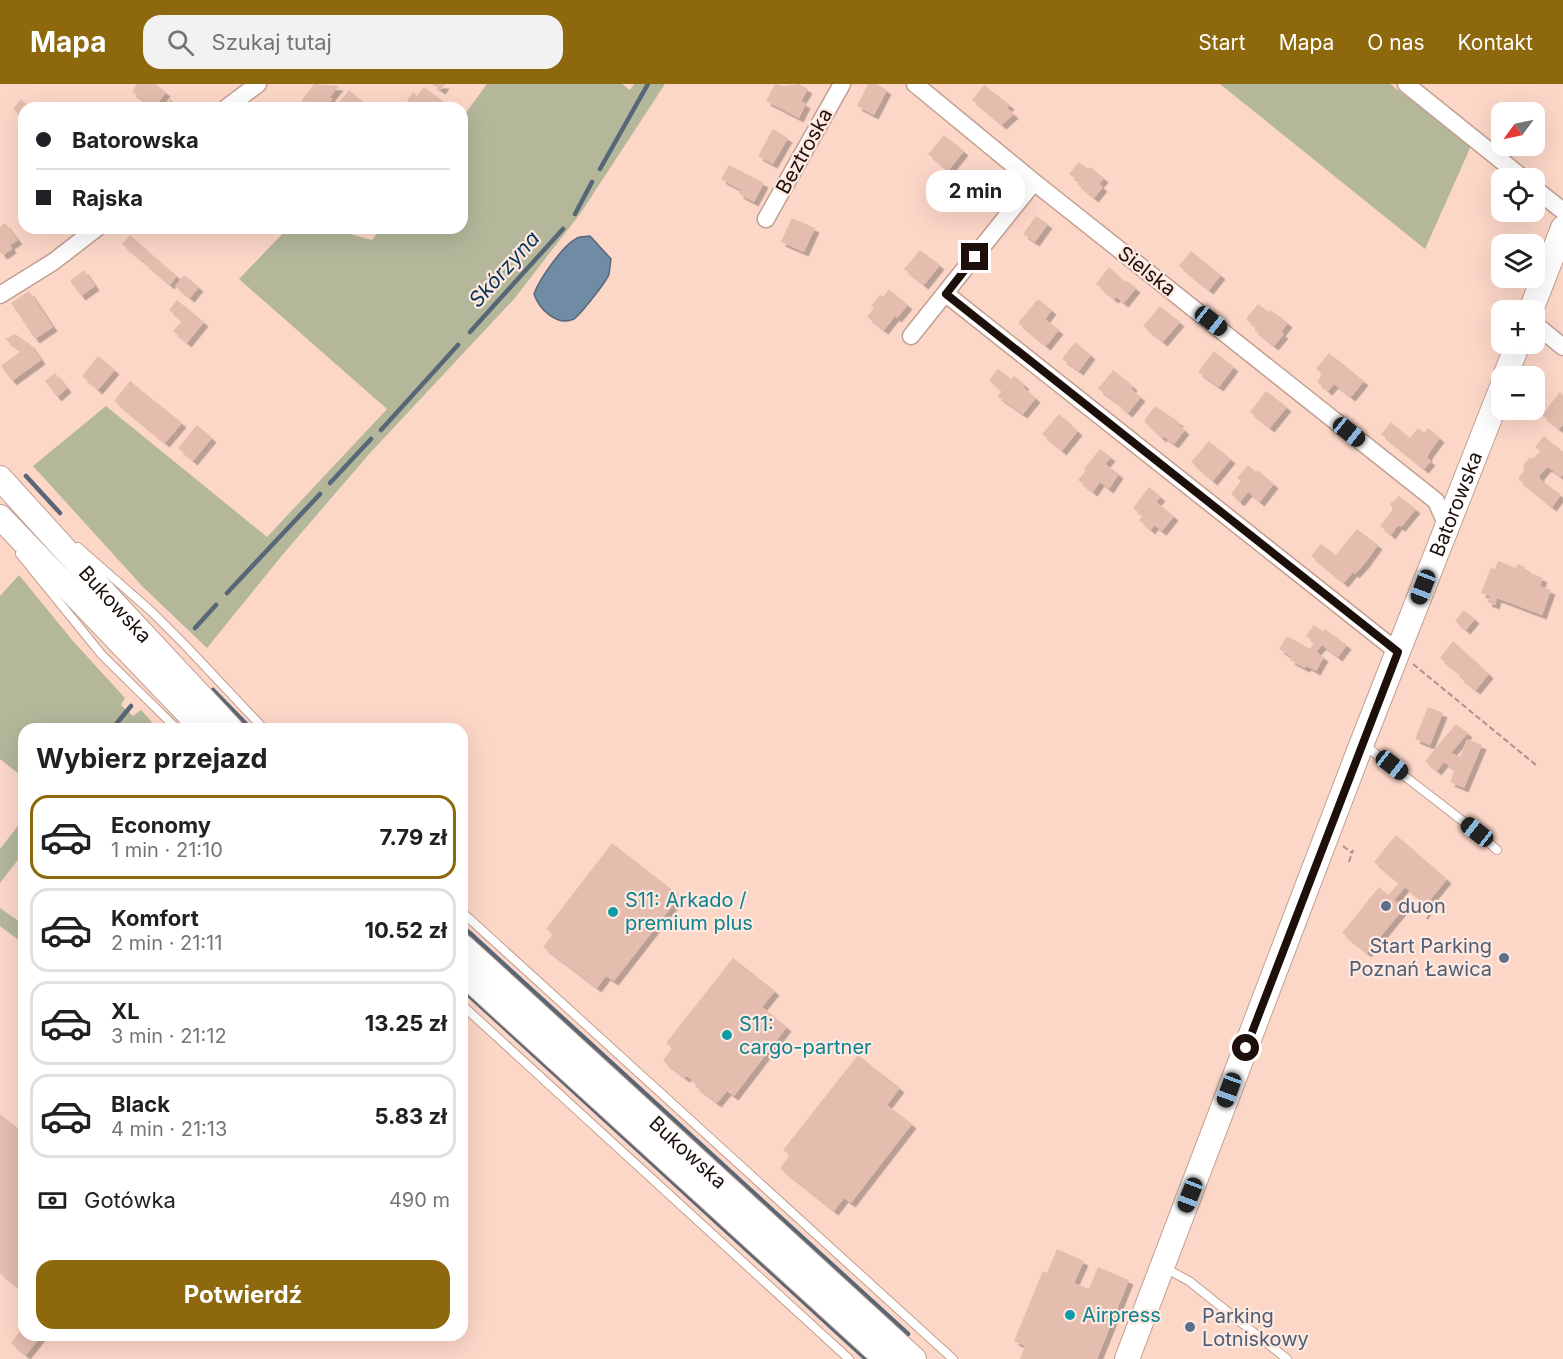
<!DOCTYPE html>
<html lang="pl">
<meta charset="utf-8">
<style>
:root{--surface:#fff;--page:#f2f2f2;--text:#202124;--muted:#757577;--line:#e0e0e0;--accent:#8e680c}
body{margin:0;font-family:Inter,sans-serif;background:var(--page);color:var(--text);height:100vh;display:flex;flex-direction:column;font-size:22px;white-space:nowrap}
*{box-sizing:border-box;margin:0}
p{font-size:20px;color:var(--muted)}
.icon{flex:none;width:33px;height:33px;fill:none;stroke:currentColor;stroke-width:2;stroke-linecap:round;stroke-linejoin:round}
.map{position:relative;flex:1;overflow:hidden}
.sheet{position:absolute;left:18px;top:639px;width:450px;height:618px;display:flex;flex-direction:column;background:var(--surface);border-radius:18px;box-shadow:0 6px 24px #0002}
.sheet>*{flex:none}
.hud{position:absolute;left:18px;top:18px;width:450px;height:132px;border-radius:18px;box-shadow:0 6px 24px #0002;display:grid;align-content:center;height:132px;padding:0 18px;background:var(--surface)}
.needle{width:39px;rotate:237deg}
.buttons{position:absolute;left:1491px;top:18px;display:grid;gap:12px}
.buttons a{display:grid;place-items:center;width:54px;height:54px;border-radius:12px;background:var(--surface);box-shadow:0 6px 24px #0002;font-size:30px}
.end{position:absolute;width:27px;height:27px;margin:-14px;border:8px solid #1d100b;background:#fff;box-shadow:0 0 0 3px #fff}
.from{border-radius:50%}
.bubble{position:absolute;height:42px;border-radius:18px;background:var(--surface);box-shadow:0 6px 24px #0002;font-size:20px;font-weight:700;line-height:42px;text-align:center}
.car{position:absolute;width:18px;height:36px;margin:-18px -9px;border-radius:8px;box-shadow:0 0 4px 2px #0007;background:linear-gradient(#222 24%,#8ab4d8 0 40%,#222 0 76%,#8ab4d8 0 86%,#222 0)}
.hud b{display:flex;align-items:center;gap:21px;height:57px;font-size:22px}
.hud b+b{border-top:2px solid var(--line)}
.hud i{width:15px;height:15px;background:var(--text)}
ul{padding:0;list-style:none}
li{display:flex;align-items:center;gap:18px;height:84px;margin:0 12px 9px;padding:0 6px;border:3px solid var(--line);border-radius:18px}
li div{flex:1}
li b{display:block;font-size:22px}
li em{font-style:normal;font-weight:700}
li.on{border-color:var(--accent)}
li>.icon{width:54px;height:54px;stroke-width:1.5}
h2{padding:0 18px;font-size:27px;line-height:72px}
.pay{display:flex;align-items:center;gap:15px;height:66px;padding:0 18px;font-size:22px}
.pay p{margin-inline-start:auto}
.action{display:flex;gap:12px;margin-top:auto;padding:12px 18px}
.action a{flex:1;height:69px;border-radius:18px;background:var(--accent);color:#fff;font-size:24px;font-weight:700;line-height:69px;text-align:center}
header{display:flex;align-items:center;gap:36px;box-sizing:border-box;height:84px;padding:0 30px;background:var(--accent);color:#fff}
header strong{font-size:28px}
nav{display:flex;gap:33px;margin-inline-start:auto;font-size:21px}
.search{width:420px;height:54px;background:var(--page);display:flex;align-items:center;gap:15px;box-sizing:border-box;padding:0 21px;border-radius:18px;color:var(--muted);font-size:22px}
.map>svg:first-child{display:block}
.green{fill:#b4b79a}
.water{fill:#708ca5;stroke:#576777;stroke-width:1.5}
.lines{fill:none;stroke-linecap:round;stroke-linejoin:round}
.stream{stroke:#576777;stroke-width:4.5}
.building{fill:#e4bdae;filter:url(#shadow)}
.lane-casing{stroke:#c29f91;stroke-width:10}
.street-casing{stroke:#c29f91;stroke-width:19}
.secondary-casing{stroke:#c29f91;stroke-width:26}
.path{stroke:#af9287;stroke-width:2;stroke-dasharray:6 3;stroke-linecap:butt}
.lane{stroke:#fff;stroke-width:8}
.street{stroke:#fff;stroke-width:16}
.secondary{stroke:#fff;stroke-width:24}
.route{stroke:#1d100b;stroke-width:8}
.service-dot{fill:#5c6f8a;stroke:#ffe8df;stroke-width:2}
.culture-dot{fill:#0f9aa8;stroke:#ffe8df;stroke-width:2}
.labels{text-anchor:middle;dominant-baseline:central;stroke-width:4.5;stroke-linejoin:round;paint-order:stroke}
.street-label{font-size:20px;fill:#1d100b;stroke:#ffe8df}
.culture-label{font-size:20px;fill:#0d838f;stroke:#ffe8df;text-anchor:start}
.service-label{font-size:20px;fill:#4e5e75;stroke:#ffe8df;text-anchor:start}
.water-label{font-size:21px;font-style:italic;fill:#06375a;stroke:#ffe8df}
</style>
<header>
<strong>Mapa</strong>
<div class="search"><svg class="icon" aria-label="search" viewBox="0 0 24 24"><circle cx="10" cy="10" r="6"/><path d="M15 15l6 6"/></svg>Szukaj tutaj</div>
<nav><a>Start</a><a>Mapa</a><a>O nas</a><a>Kontakt</a></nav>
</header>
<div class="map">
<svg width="1563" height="1275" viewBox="0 0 1563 1275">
<defs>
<filter id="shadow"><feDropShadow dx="4.5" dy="4.5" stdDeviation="0" flood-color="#0004"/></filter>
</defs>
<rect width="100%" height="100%" fill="#fcd7c8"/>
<!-- green -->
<path class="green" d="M487,0H622L630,6L634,0H665L580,130L514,215L370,369L284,469L207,564L143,503L33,382L106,322L267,453L387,325L239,195L288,144H328L372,156L381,144H462V34Z
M1220,0H1390L1471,62L1425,165Z
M19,491L73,557L125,614L121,621L133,632L141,626L152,638L147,641L148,645H24V694L0,675V512Z
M24,734V768L0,799V765Z
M0,824L24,841V860L0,842Z"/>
<!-- water -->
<path class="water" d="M590,152L611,175C610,180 610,185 609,190C607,197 580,231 574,235C557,243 539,225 534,210C539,196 565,157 580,153C583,152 587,153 590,152Z"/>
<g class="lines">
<!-- stream -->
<path class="stream" d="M600,85L648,0
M575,130L592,98
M470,248L563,145
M381,346L458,261
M26,392L60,429
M330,399L371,355
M227,509L320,410
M195,544L216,521
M213,606L251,645
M112,645L131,622
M462,842L908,1250
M462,905L866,1275"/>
</g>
<!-- building -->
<path class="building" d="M137,0H155L166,8L154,24L132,8Z
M314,0L339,2L330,13L333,15L322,24H307L303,21L302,16Z
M432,0H445L441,6Z
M775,0L784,2L799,0L808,5L801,17L806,20L799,34L766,17Z
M868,0H877L887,6L874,31L857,22Z
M984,1L1010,21L1007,24L1014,30L1002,41L972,16Z
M424,3L443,17L437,24H408L411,20L407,16L413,8L417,12Z
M349,6L356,12L372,24H335Z
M21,15L27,21L19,30L13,25Z
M171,15L179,24H162Z
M773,45L788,54L773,80L758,72Z
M944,51L964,67L948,87L928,70Z
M1079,78L1088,85L1090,83L1104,94L1099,100L1103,103L1094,114L1077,100L1079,97L1069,90Z
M729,81L764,99L754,118L739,110L741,106L721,95Z
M1036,132L1048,140L1035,158L1023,150Z
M792,134L815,144L804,168L781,158Z
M5,139L18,156L10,161L12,165L3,171L0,168V143Z
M130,151L150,169L142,177L122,160Z
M920,166L940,181L924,201L904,185Z
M1191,167L1221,191L1209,206L1179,182Z
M150,169L177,192L170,201L143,178Z
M1109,183L1125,198L1127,197L1136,204L1124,219L1116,213L1114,215L1096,200Z
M84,186L95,202L81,212L70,197Z
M184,191L199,203L190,214L175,202Z
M889,205L908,221L897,234L895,232L884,246L867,233L874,224L871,222L880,211L883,213Z
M29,207L53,243L35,255L11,219Z
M1038,215L1052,226L1045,235L1059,246L1046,262L1018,239Z
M177,216L204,238L187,259L173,247L182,237L169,226Z
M1258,220L1269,228L1271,226L1288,239L1281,248L1284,250L1274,262L1254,246L1256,243L1246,235Z
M1160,222L1180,238L1163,258L1143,242Z
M15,250L30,260L41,276L12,297L1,282L21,267L5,255Z
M1075,258L1091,271L1079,287L1062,275Z
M1214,267L1234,283L1219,303L1198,288Z
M1329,269L1364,297L1351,313L1334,300L1328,307L1317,298L1322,290L1316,285Z
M98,272L115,286L98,306L82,292Z
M998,285L1011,295L1014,292L1025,301L1023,303L1036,314L1023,330L997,312L1002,307L989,296Z
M1113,286L1133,302L1131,305L1141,313L1128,329L1117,320L1118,319L1098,305Z
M55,289L67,304L57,313L45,297Z
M130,297L182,339L165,359L114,317Z
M1266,307L1287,323L1270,344L1250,328Z
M1560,308L1563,311V341L1559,345L1542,331Z
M1155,322L1179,338L1178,340L1185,346L1174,360L1163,352L1162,354L1144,337Z
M1059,330L1078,347L1062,367L1042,350Z
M1391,338L1410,354L1418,344L1424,349L1428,344L1440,354L1429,369L1427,374L1431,377L1424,385L1381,350Z
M197,341L212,354L193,377L178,364Z
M1544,352L1563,368V390L1561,393L1549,384H1546L1540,391V395L1561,411L1552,423L1518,395L1524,386L1523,381L1529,374H1534L1540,367L1535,363Z
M1209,357L1231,375L1213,397L1191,378Z
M1100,365L1111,373L1105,380L1119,390L1109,405L1100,398L1093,408L1078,396L1086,386L1084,385Z
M1248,381L1256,388L1257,386L1274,400L1260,418L1248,408L1240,418L1231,410L1241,397L1237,394Z
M1149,403L1161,413L1156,418L1174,432L1162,447L1154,441L1151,446L1139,436L1143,432L1133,424Z
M1399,412L1416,425L1401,443L1398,441L1391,451L1380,442L1393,425L1390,420Z
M1357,445L1378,461L1365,479L1355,490L1353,488L1344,499L1311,472L1321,460L1336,471Z
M1498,477L1516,484L1518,480L1525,483L1524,486L1543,494L1540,502L1551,506L1542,531L1497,514L1495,521L1487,518L1490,512L1481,509L1491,484L1495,485Z
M1464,526L1475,535L1466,546L1455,537Z
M1314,541L1323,547L1325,545L1347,561L1338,573L1322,561L1316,568L1324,573L1316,587L1307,582L1305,584L1290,576L1292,573L1279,565L1287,552L1310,565L1314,558L1306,552Z
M1453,557L1489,590L1476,606L1459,593L1461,591L1440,574Z
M1428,623L1443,629L1430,661L1415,655Z
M1456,640L1468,649L1451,669L1460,673L1467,655L1482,661L1464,704L1450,698L1455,686L1444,678L1437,687L1425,677Z
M1396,751L1447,795L1426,821L1405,803L1394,816L1404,824L1367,869L1342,849L1379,803L1388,811L1399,799L1374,778Z
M612,759L680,812L614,897L606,892L597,904L543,863L553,850L546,845Z
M733,874L775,907L762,923L787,943L734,1012L727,1007L717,1019L695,1002L696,999L687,992L685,994L663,977L672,964L666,959Z
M858,971L900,1004L887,1021L912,1040L851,1119L844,1114L834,1127L780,1084L790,1071L783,1066Z
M0,1030L24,1049V1208L0,1189Z
M1057,1165L1084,1177L1074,1199L1089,1205L1098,1183L1129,1196L1097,1275H1020L1025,1262L1014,1257L1043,1187L1047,1189Z
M24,1242V1251H42L26,1271L11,1259Z"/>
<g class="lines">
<!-- lane casing -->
<g class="lane-casing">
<path id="lane" d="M78,463L152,528L185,561L264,645
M20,470L102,571L177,645
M1363,660L1477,748L1497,766
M462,828L953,1275
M462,921L849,1275
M1165,1184L1189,1197L1287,1275"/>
</g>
<!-- street casing -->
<g class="street-casing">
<path id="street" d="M915,0L1034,98L1436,417L1447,442
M1406,0L1523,94
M226,24L258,0
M1534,104L1563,127
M766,135L842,0
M946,210L1398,568
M0,211L53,178L97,144
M1534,242L1541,245L1563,263
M911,252L1034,98"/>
</g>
<!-- secondary casing -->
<g class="secondary-casing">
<g id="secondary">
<path d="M1531,226L1563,144"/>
<path d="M1505,292L1518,260"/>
<path id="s1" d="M0,394L109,514L231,645"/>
<path d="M0,433L203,645"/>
<path id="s2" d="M462,862L914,1275"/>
<path d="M462,888L886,1275"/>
<path id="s3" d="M1127,1275L1362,659L1502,303"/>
</g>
</g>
<!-- path -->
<path class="path" d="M1413,580L1536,681
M1343,762L1352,769
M1349,778L1353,766
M1427,835L1436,823"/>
<!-- lane -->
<use href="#lane" class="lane"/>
<!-- street -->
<use href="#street" class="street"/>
<!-- secondary -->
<use href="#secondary" class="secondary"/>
</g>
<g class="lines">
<!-- route -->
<path class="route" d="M975,173L946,210L1398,568L1246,964"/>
</g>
<!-- markers -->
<g class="service-dot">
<circle cx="1386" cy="822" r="6"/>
<circle cx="1504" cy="874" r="6"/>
<circle cx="1190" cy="1243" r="6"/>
</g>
<g class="culture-dot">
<circle cx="613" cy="828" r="6"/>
<circle cx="727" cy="951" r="6"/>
<circle cx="1070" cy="1231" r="6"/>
</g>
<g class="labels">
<!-- street labels -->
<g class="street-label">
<text transform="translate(804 67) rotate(-61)">Beztroska</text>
<text transform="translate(1147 187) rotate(38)">Sielska</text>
<text stroke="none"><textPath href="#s3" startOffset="916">Batorowska</textPath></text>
<text stroke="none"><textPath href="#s1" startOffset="171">Bukowska</textPath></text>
<text stroke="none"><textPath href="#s2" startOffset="306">Bukowska</textPath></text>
</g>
<!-- culture labels -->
<g class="culture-label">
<text x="625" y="816">S11: Arkado /<tspan x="625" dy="23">premium plus</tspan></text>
<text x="739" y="940">S11:<tspan x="739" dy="23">cargo-partner</tspan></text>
<text x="1082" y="1231">Airpress</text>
</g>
<!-- service labels -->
<g class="service-label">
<text x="1398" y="822">duon</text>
<text x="1492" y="862" text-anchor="end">Start Parking<tspan x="1492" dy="23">Poznań Ławica</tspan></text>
<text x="1202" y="1232">Parking<tspan x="1202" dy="23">Lotniskowy</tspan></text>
</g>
<!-- water labels -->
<g class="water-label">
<text transform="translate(504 185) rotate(-48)">Skórzyna</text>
</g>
</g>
</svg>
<div class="buttons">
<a><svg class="needle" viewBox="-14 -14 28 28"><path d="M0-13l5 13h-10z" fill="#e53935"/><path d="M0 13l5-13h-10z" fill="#757577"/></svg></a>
<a><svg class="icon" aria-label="locate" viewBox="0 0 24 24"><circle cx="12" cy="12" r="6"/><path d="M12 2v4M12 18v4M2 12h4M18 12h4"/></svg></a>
<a><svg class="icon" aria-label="layers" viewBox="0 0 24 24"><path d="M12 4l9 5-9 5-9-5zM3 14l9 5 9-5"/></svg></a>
<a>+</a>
<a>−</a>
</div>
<i class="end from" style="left:1246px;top:964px"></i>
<i class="end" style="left:975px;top:173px"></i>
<div class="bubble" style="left:926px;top:86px;width:99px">2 min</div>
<i class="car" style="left:1211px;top:237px;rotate:128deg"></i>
<i class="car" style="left:1349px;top:348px;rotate:129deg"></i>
<i class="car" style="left:1423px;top:503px;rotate:201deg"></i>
<i class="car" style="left:1392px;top:681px;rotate:128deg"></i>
<i class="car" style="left:1477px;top:748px;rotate:308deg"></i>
<i class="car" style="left:1229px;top:1006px;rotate:200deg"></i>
<i class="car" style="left:1190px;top:1111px;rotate:201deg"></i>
<div class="hud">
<b><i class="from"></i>Batorowska</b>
<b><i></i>Rajska</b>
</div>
<section class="sheet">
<h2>Wybierz przejazd</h2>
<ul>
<li class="on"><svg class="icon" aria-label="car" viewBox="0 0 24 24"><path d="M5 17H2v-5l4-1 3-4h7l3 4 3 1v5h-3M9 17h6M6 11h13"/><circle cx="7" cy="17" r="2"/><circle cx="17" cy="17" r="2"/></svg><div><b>Economy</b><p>1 min · 21:10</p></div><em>7.79 zł</em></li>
<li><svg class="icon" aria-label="car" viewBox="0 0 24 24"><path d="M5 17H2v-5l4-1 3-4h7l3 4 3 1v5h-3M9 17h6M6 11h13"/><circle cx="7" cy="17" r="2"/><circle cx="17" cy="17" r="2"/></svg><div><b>Komfort</b><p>2 min · 21:11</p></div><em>10.52 zł</em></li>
<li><svg class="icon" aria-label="car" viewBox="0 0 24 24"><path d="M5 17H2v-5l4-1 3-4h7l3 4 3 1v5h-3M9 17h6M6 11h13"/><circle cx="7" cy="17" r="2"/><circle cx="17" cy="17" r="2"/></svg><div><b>XL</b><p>3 min · 21:12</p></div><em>13.25 zł</em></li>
<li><svg class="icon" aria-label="car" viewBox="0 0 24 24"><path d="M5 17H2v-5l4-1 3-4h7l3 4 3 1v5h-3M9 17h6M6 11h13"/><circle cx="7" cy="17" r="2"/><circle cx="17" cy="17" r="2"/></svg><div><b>Black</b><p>4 min · 21:13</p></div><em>5.83 zł</em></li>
</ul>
<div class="pay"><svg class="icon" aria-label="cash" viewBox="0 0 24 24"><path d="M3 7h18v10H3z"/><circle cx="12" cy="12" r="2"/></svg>Gotówka<p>490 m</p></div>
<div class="action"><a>Potwierdź</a></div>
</section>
</div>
